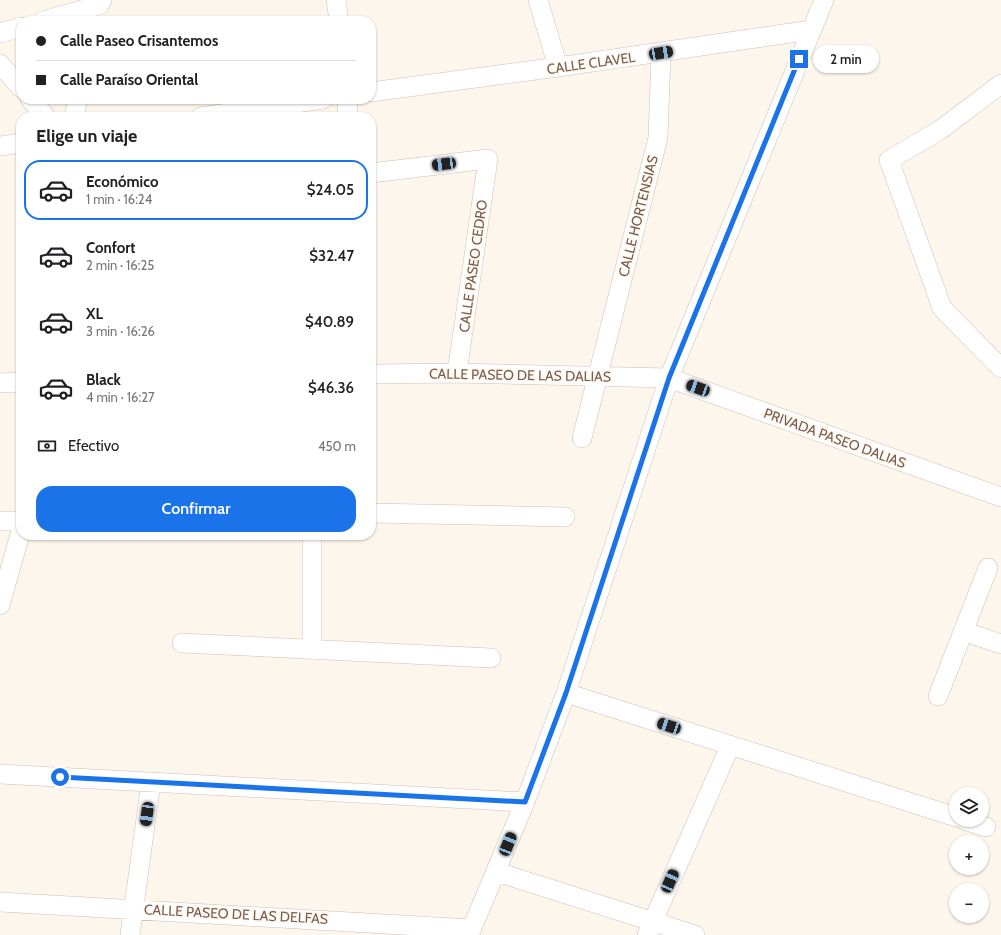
<!DOCTYPE html>
<html lang="es">
<meta charset="utf-8">
<style>
:root{--surface:#fff;--page:#f6f6f6;--text:#202124;--muted:#757577;--line:#e0e0e0;--accent:#1a73e8}
body{margin:0;font-family:Cabin,sans-serif;background:var(--page);color:var(--text);height:100vh;display:flex;flex-direction:column;font-size:15px;white-space:nowrap}
*{box-sizing:border-box;margin:0}
p{font-size:13px;color:var(--muted)}
.icon{flex:none;width:22px;height:22px;fill:none;stroke:currentColor;stroke-width:2;stroke-linecap:round;stroke-linejoin:round}
.map{position:relative;flex:1;overflow:hidden}
.panel{position:absolute;left:16px;top:112px;width:360px;height:428px;display:flex;flex-direction:column;background:var(--surface);border-radius:16px;box-shadow:0 1px 3px #0004}
.panel>*{flex:none}
.top-card{position:absolute;left:16px;top:16px;width:360px;height:88px;border-radius:16px;box-shadow:0 1px 3px #0004;display:grid;align-content:center;height:88px;padding:0 20px;background:var(--surface)}
.tools{position:absolute;left:949px;top:787px;display:grid;gap:8px}
.tools a{display:grid;place-items:center;width:40px;height:40px;border-radius:50%;background:var(--surface);box-shadow:0 1px 3px #0004;font-size:20px}
.end{position:absolute;width:18px;height:18px;margin:-9px;border:5px solid #1a73e8;background:#fff;box-shadow:0 0 0 2px #fff}
.from{border-radius:50%}
.bubble{position:absolute;height:28px;border-radius:14px;background:var(--surface);box-shadow:0 1px 3px #0004;font-size:13px;font-weight:600;line-height:28px;text-align:center}
.car{position:absolute;width:12px;height:24px;margin:-12px -6px;border-radius:5px;box-shadow:0 0 3px 1px #0007;background:linear-gradient(#222 24%,#8ab4d8 0 40%,#222 0 76%,#8ab4d8 0 86%,#222 0)}
.top-card b{display:flex;align-items:center;gap:14px;height:38px;font-size:15px}
.top-card b+b{border-top:1px solid var(--line)}
.top-card i{width:10px;height:10px;background:var(--text)}
ul{padding:0;list-style:none}
li{display:flex;align-items:center;gap:12px;height:60px;margin:0 8px 6px;padding:0 12px;border:2px solid transparent;border-radius:16px}
li div{flex:1}
li b{display:block;font-size:15px}
li em{font-style:normal;font-weight:600}
li.on{border-color:var(--accent)}
li>.icon{width:36px;height:36px;stroke-width:1.5}
h2{padding:0 20px;font-size:18px;line-height:48px}
.pay{display:flex;align-items:center;gap:10px;height:44px;padding:0 20px;font-size:15px}
.pay p{margin-inline-start:auto}
.button{display:flex;gap:8px;margin-top:auto;padding:8px 20px}
.button a{flex:1;height:46px;border-radius:16px;background:var(--accent);color:#fff;font-size:16px;font-weight:600;line-height:46px;text-align:center}
.map>svg:first-child{display:block}
.lines{fill:none;stroke-linecap:round;stroke-linejoin:round}
.minor-casing{stroke:#d1beb0;stroke-width:20}
.minor{stroke:#fff;stroke-width:19}
.route{stroke:#1a73e8;stroke-width:5}
.labels{text-anchor:middle;dominant-baseline:central;stroke-width:3.5;stroke-linejoin:round;paint-order:stroke}
.street-label{font-size:14px;fill:#7a5c4d;stroke:#fffaf3}
</style>
<div class="map">
<svg width="1001" height="935" viewBox="0 0 1001 935">
<rect width="100%" height="100%" fill="#fdf6ec"/>
<g class="lines">
<!-- minor casing -->
<g class="minor-casing">
<path id="minor" d="M336,0L339,21
M538,0L558,67
M43,21L99,5L102,0
M0,33L21,27
M0,64L21,88
M1001,84L940,130L889,160L942,308L1001,368
M371,92L558,67L811,30
M30,99L46,117
M74,117L78,99
M201,117L323,99
M347,117L348,99
M0,146L21,143
M371,173L488,159L457,373
M371,374L457,373L669,378L1001,497
M0,383L21,382
M582,438L658,138L661,53
M371,513L565,517
M0,521H21
M312,535V648
M0,605L21,531
M963,631L1001,644
M182,643L491,658
M566,693L956,817
M938,696L988,568
M0,774L525,802
M964,820L986,827
M497,872L695,935
M0,902L472,929
M130,935L151,782
M469,935L525,802L566,693L669,378L824,0
M647,935L730,746"/>
</g>
<!-- minor -->
<use href="#minor" class="minor"/>
</g>
<g class="lines">
<!-- route -->
<path class="route" d="M60,777L525,802L566,693L669,378L799,59"/>
</g>
<g class="labels">
<!-- street labels -->
<g class="street-label">
<text transform="translate(591 63) rotate(-8)">CALLE CLAVEL</text>
<text transform="translate(638 216) rotate(-76)">CALLE HORTENSIAS</text>
<text transform="translate(473 266) rotate(-82)">CALLE PASEO CEDRO</text>
<text transform="translate(520 375) rotate(1)">CALLE PASEO DE LAS DALIAS</text>
<text transform="translate(835 438) rotate(20)">PRIVADA PASEO DALIAS</text>
<text transform="translate(236 914) rotate(3)">CALLE PASEO DE LAS DELFAS</text>
</g>
</g>
</svg>
<div class="tools">
<a><svg class="icon" aria-label="layers" viewBox="0 0 24 24"><path d="M12 4l9 5-9 5-9-5zM3 14l9 5 9-5"/></svg></a>
<a>+</a>
<a>−</a>
</div>
<i class="end from" style="left:60px;top:777px"></i>
<i class="end" style="left:799px;top:59px"></i>
<div class="bubble" style="left:813px;top:45px;width:66px">2 min</div>
<i class="car" style="left:661px;top:53px;rotate:81deg"></i>
<i class="car" style="left:444px;top:164px;rotate:263deg"></i>
<i class="car" style="left:698px;top:388px;rotate:290deg"></i>
<i class="car" style="left:669px;top:726px;rotate:288deg"></i>
<i class="car" style="left:147px;top:814px;rotate:188deg"></i>
<i class="car" style="left:508px;top:844px;rotate:22deg"></i>
<i class="car" style="left:670px;top:881px;rotate:24deg"></i>
<div class="top-card">
<b><i class="from"></i>Calle Paseo Crisantemos</b>
<b><i></i>Calle Paraíso Oriental</b>
</div>
<section class="panel">
<h2>Elige un viaje</h2>
<ul>
<li class="on"><svg class="icon" aria-label="car" viewBox="0 0 24 24"><path d="M5 17H2v-5l4-1 3-4h7l3 4 3 1v5h-3M9 17h6M6 11h13"/><circle cx="7" cy="17" r="2"/><circle cx="17" cy="17" r="2"/></svg><div><b>Económico</b><p>1 min · 16:24</p></div><em>$24.05</em></li>
<li><svg class="icon" aria-label="car" viewBox="0 0 24 24"><path d="M5 17H2v-5l4-1 3-4h7l3 4 3 1v5h-3M9 17h6M6 11h13"/><circle cx="7" cy="17" r="2"/><circle cx="17" cy="17" r="2"/></svg><div><b>Confort</b><p>2 min · 16:25</p></div><em>$32.47</em></li>
<li><svg class="icon" aria-label="car" viewBox="0 0 24 24"><path d="M5 17H2v-5l4-1 3-4h7l3 4 3 1v5h-3M9 17h6M6 11h13"/><circle cx="7" cy="17" r="2"/><circle cx="17" cy="17" r="2"/></svg><div><b>XL</b><p>3 min · 16:26</p></div><em>$40.89</em></li>
<li><svg class="icon" aria-label="car" viewBox="0 0 24 24"><path d="M5 17H2v-5l4-1 3-4h7l3 4 3 1v5h-3M9 17h6M6 11h13"/><circle cx="7" cy="17" r="2"/><circle cx="17" cy="17" r="2"/></svg><div><b>Black</b><p>4 min · 16:27</p></div><em>$46.36</em></li>
</ul>
<div class="pay"><svg class="icon" aria-label="cash" viewBox="0 0 24 24"><path d="M3 7h18v10H3z"/><circle cx="12" cy="12" r="2"/></svg>Efectivo<p>450 m</p></div>
<div class="button"><a>Confirmar</a></div>
</section>
</div>
